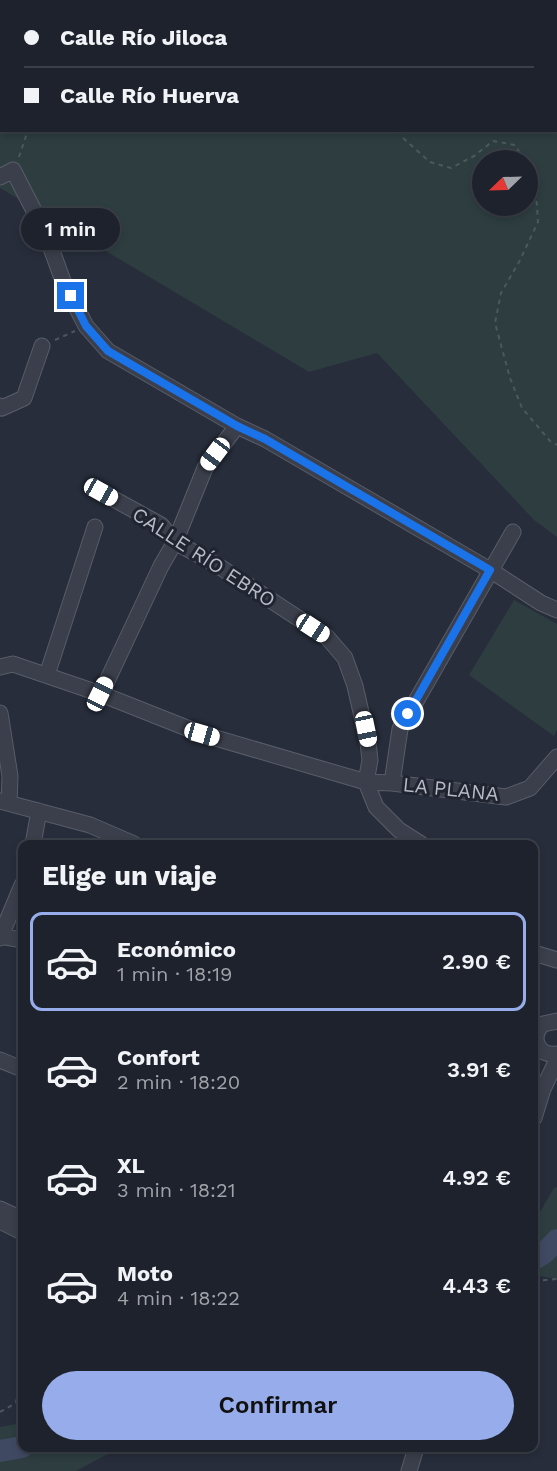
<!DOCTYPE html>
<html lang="es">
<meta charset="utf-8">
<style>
:root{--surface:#1d222c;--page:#252a34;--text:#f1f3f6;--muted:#a0a4a9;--line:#3b3f48;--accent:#97adeb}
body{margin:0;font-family:"Work Sans",sans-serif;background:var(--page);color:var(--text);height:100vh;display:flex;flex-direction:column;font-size:22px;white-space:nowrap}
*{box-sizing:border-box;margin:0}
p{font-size:20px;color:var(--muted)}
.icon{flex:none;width:33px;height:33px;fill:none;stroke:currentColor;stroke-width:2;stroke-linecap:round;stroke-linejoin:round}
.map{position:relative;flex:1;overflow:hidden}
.side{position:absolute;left:18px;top:840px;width:520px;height:612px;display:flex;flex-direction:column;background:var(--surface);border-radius:12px;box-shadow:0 3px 9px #0003,0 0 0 2px var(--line)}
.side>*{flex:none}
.top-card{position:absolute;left:0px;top:0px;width:558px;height:132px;box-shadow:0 3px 9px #0003,0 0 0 2px var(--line);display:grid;align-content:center;height:132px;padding:0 24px;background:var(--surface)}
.needle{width:39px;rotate:247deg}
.buttons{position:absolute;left:472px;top:150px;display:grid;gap:12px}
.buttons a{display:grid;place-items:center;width:66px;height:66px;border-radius:50%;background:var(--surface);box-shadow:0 3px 9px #0003,0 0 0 2px var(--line);font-size:30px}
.end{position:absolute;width:27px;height:27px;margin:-14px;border:8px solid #1a73e8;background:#fff;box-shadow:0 0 0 3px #fff}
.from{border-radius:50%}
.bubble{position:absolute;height:42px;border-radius:21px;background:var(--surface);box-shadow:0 3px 9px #0003,0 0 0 2px var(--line);font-size:20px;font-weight:600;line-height:42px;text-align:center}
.car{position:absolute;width:18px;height:36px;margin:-18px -9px;border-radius:8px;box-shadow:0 0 4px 2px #0007;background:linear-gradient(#fff 24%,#345 0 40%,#fff 0 76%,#345 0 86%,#fff 0)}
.top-card b{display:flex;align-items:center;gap:21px;height:57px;font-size:22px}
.top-card b+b{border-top:2px solid var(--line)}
.top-card i{width:15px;height:15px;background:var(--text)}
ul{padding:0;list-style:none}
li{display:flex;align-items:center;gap:18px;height:99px;margin:0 12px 9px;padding:0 12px;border:3px solid transparent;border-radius:12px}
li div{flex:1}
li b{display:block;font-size:22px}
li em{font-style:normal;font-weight:600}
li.on{border-color:var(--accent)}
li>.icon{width:54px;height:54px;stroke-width:1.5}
h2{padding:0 24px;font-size:27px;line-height:72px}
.cta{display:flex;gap:12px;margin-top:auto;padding:12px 24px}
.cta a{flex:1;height:69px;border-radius:36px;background:var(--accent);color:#111;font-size:24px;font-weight:600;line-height:69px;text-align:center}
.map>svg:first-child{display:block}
.green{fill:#2d3d40;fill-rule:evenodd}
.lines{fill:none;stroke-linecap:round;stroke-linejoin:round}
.river{stroke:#3f4962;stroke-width:22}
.street-casing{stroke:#595d69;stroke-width:17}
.path{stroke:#4b595d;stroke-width:2;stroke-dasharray:4.5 4.5;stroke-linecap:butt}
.street{stroke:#3b3f4b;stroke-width:15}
.route{stroke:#1a73e8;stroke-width:8}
.labels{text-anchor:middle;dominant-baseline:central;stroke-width:6;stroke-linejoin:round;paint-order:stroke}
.street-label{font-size:20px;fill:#b7bbc7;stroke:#202430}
</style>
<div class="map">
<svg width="557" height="1471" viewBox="0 0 557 1471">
<rect width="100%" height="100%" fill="#272d3b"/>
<!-- green -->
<path class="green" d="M0,0H557V537L534,520L377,353L309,372L0,188ZM2,2H556V130H2ZM483,160H528V206H483Z
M514,600L557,624V730L554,736L469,675Z
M557,1187V1279L534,1275V1222L554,1188Z
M22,1423V1448H138L106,1455L76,1471H0V1427Z"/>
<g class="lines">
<!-- river -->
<path class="river" d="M534,1259L544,1253L557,1240
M0,1451L22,1447"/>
<!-- street casing -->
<g class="street-casing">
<path id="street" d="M0,177L13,170L46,234L63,281L86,326L108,351L237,426L265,439L490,570L541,603L557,610
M0,406L2,408L24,398L42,346
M101,492L161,525L175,542L217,565L327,637L345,658L355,686L368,743L370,760L366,782
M0,667L13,664L101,694L202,734L366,782L392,783L506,797L530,788L557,757
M47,675L95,527
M101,694L161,566L175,542L205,468L237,426
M0,713L10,776L9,803
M366,782L376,807L399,830L421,844
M392,783L400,729L513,532
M0,801L90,825L134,844
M33,844L39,811
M0,936L22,940
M0,938L22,885
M534,953L557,960
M557,1021L543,1024C529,1037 538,1057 557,1054
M0,1060L22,1069
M534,1118L543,1089L557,1060
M0,1209L22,1219
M0,1221L22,1232
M409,1471L416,1448"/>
</g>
<!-- path -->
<path class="path" d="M71,2L72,0
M318,2L319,0
M350,2L352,0
M399,130L402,137L430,162L451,168L474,156L493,141L515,145L524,160
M19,157L28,130
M528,167L535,179L538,222L519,262L501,293L495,323L510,378L522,408L550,441L557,445
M55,340L75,331
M534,1148L539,1131
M534,1281L557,1279
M0,1412L16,1403L22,1366"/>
<!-- street -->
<use href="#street" class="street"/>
</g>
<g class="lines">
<!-- route -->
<path class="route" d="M71,296L86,326L108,351L237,426L265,439L490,570L408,714"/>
</g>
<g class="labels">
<!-- street labels -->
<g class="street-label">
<text transform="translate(204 557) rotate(33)">CALLE RÍO EBRO</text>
<text transform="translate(451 789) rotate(6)">LA PLANA</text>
</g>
</g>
</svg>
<div class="buttons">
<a><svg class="needle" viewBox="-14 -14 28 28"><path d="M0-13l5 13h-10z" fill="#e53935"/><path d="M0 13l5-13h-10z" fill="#a0a4a9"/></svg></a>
</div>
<i class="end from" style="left:408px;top:714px"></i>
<i class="end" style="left:71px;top:296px"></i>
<div class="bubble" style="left:21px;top:208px;width:99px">1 min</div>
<i class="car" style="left:215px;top:454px;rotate:217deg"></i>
<i class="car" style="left:101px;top:492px;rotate:119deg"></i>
<i class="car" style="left:313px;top:628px;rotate:123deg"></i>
<i class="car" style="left:100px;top:694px;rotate:26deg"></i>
<i class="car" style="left:366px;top:729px;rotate:168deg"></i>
<i class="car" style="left:202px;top:734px;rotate:106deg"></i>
<div class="top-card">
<b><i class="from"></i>Calle Río Jiloca</b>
<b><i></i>Calle Río Huerva</b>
</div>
<section class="side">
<h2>Elige un viaje</h2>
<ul>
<li class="on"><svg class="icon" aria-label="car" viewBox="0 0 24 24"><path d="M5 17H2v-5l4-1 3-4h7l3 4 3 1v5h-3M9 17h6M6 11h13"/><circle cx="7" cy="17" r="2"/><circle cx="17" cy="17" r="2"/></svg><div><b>Económico</b><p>1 min · 18:19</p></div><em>2.90 €</em></li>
<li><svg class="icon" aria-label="car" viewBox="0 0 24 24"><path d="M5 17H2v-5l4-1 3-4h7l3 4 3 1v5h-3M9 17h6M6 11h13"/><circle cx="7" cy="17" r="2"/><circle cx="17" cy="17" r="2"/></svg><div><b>Confort</b><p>2 min · 18:20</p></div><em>3.91 €</em></li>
<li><svg class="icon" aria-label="car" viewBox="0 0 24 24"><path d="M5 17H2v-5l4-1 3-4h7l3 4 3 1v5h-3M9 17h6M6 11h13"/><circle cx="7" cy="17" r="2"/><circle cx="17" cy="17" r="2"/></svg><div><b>XL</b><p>3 min · 18:21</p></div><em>4.92 €</em></li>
<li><svg class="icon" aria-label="car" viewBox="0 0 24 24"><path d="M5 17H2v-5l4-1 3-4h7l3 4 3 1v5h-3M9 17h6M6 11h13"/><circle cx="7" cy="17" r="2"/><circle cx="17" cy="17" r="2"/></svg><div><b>Moto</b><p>4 min · 18:22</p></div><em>4.43 €</em></li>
</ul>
<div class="cta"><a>Confirmar</a></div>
</section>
</div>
